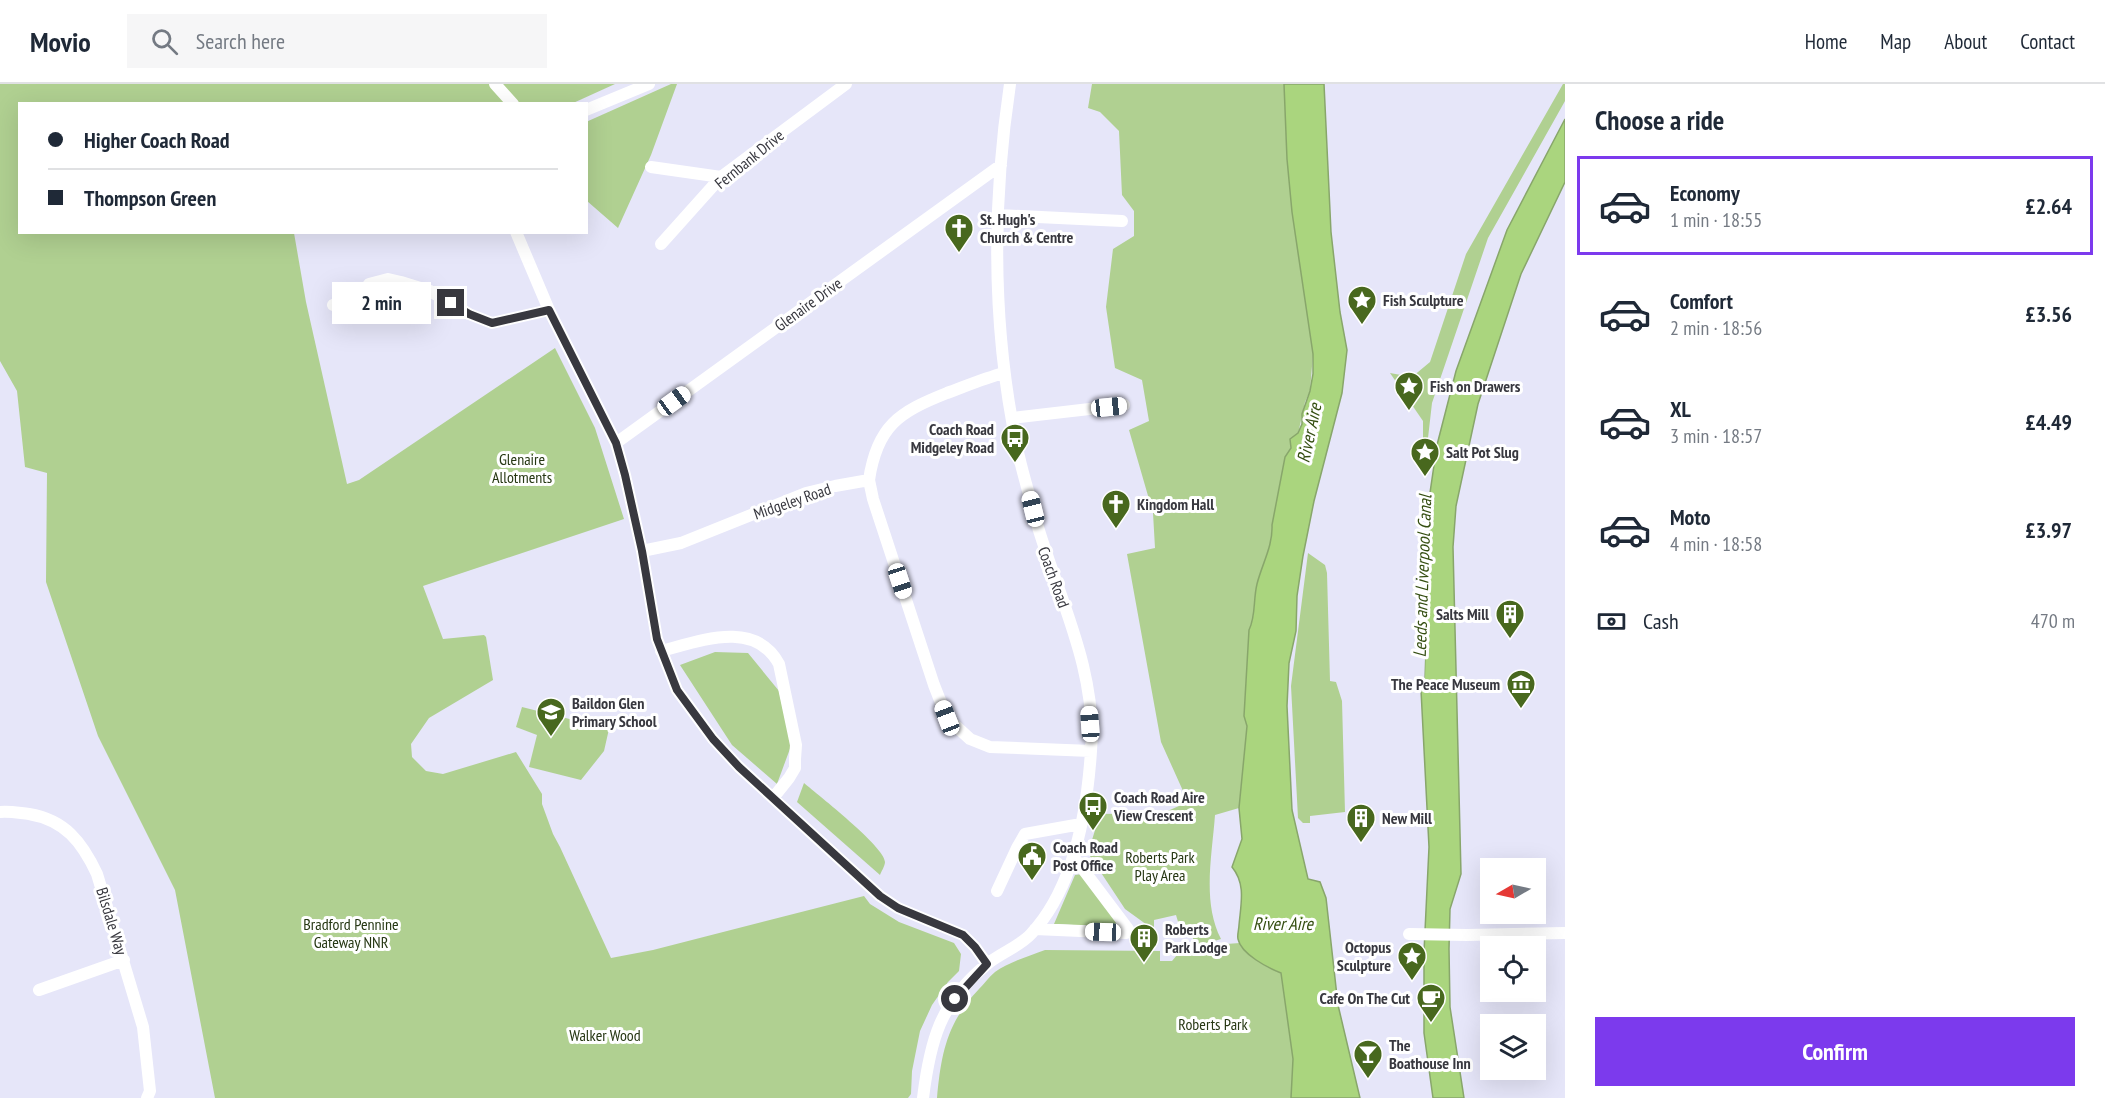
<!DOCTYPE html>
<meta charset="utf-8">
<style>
:root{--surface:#fff;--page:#f6f6f7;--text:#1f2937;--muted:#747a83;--line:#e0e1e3;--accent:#7c3aed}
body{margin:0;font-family:"PT Sans Narrow",sans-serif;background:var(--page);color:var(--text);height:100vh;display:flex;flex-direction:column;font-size:22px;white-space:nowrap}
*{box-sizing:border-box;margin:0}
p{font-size:20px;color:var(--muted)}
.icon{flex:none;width:33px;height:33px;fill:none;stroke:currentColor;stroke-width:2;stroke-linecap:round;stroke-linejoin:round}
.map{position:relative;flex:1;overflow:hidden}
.details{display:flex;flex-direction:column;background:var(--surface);width:540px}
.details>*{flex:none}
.guide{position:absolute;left:18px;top:18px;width:570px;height:132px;border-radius:0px;box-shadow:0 6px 24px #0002;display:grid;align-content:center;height:132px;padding:0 30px;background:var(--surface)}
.needle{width:39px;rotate:261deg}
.controls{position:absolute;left:1480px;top:774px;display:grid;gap:12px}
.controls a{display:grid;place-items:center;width:66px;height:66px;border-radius:0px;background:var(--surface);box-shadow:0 6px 24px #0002;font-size:30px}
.end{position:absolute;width:27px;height:27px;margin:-14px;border:8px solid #38383f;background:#fff;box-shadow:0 0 0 3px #fff}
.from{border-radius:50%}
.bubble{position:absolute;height:42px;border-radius:0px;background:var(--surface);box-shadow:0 6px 24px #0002;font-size:20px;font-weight:700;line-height:42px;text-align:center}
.car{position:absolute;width:18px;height:36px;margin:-18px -9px;border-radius:8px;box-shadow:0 0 4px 2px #0007;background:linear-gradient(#fff 24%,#345 0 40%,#fff 0 76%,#345 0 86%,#fff 0)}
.guide b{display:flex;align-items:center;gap:21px;height:57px;font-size:22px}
.guide b+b{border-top:2px solid var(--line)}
.guide i{width:15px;height:15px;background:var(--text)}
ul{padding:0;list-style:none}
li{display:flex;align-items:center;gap:18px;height:99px;margin:0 12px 9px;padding:0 18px;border:3px solid transparent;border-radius:0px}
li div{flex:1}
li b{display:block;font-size:22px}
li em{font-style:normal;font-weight:700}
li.active{border-color:var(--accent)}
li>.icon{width:54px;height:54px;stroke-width:1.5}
h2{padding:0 30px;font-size:27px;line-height:72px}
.pay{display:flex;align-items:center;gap:15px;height:66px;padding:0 30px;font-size:22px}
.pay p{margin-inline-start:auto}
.cta{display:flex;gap:12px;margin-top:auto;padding:12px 30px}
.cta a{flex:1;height:69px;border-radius:0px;background:var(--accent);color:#fff;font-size:24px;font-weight:700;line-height:69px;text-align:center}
header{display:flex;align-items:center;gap:36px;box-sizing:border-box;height:84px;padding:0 30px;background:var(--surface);border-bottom:2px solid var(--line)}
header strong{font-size:28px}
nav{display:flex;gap:33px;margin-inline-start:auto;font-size:21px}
.search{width:420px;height:54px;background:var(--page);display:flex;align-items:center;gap:15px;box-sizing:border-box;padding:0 21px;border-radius:0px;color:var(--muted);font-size:22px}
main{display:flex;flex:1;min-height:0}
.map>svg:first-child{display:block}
.green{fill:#b0d091}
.water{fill:#aad57e;stroke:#88a66b;stroke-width:1.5}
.pier{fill:#e6e6f9}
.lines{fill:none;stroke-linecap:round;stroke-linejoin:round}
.minor{stroke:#fff;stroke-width:12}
.route{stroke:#38383f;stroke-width:8}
.labels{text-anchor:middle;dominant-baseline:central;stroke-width:6;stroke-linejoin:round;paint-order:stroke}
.street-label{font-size:16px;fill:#38383f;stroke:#fff}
.poi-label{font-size:16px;font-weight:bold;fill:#38383f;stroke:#fff;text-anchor:start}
.park-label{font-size:16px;fill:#263713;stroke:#fff}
.water-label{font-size:18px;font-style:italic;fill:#344e11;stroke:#fff}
</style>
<header>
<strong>Movio</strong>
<div class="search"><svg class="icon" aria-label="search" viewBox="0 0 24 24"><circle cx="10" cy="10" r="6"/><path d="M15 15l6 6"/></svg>Search here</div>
<nav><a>Home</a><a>Map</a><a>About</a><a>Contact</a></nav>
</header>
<main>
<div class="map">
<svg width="1565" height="1014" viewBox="0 0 1565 1014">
<rect width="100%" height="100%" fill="#e6e6f9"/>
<!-- green -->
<path class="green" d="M0,0H615L571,20H20V148L294,149L306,218L347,400L359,396L555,264L595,344L624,435L423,502L443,555L484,551L486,553L493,596L429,634L411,660L412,673L426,687L443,690L516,668L542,710V720L553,750L560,763L611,874L653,866L864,812L870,820L899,838L954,859L961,870L959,887L948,898L932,921L920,947L912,987L911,1010L908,1014H215L175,806L98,652L46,498L47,389L25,383L17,307L0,277Z
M671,0H677L651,71L618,144L587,117L586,38Z
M1092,0H1284L1287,75L1313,270L1310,307L1305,318L1298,350L1290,355L1291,364L1285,373L1272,441C1273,461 1262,480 1257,500C1253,516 1256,532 1249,546L1244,632L1247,642L1239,724L1215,731C1212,772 1202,818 1221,855L1198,862L1240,859C1250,873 1264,883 1281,889L1293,975L1291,1014H937C941,970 947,938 979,905C984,900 989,893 995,888C1009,878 1029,872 1045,866L1160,867V877H1172L1182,865L1193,862V845L1179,841L1176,831L1154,836V846L1125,825L1088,769L1100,730L1163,729L1188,718L1161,658L1127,470L1155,464L1153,429L1129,346L1149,337L1142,296L1115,284L1106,223L1113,165L1134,152V127L1122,111L1119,47L1100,28L1088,24Z
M1563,0H1565V17L1488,154L1432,319L1428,354L1423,357V337L1390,289L1412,293L1430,278L1466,170Z
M1308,469L1325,481L1327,489L1330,597L1336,598L1342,617L1345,728L1310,732V739H1303L1298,734L1291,602Z
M715,568L748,569L779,607L791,662L777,700L732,661L680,581Z
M522,623L609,645L604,667L581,696L529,683L537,651L516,643Z
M804,699C818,711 885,763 885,778C885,782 881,788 880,791L797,718Z
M1082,790L1118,836L1113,843L1054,840L1075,791Z"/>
<!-- water -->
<path class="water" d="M1284,0H1324L1331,148L1340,228L1347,266L1342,309L1314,417L1303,472L1297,512L1296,547L1289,579L1287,622L1292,726L1308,795L1320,798L1326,814L1338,921L1360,1014H1291L1293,975L1281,889C1268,884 1241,870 1238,855C1237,851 1239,845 1239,841C1241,819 1246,800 1232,783L1242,755L1239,724L1247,642L1244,632L1249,546C1256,532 1253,516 1257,500C1262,480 1273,462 1272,441L1285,373L1291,364L1290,355L1298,349L1302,340V330L1310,307L1313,290V270L1292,128L1287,75Z
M1565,35V98L1521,190L1478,320L1456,422L1453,463L1461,790L1450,825L1449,865L1450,923L1464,1014H1433L1424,949V868L1429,763L1421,606L1424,604L1429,440L1426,436L1437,361L1456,287L1507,146Z"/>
<!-- pier -->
<path class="pier" d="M1426,436L1429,439L1424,605L1421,606Z"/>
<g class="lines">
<!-- minor -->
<path class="minor" d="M495,0L513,20
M586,26L649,0
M651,83L721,93
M998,131L1122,137
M516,148L549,226L616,359L625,391L642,467L657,555L677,606L713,655L739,683L880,812L898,824L963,851L975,863L987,880
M661,160L721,93L846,0
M333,221L362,212L369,200L388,195L401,198L430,207L469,230L492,239L549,226
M1012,334L1124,321
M616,359L1001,81
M869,396L873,415L934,601L947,634L970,655L990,663L1091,667
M642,467L681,459L806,409L835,402L869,396C877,342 899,328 947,309C966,302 985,294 1004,289
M661,567C700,557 755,535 779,580L796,661L795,675V684L789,694L773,714
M0,728C10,727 19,729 29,730C65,736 82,758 97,790L143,943L150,1007L147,1014
M997,807L1017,764L1025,750L1081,740
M1035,845L1126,849L1128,845L1073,772
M1409,850L1467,851L1565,849
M39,906L124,876
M923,1014C930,957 940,919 986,881C1000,869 1019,863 1031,850C1074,804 1087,728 1091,667C1098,583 1054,505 1033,426C1028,405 1021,384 1017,363C992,243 992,120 1010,0"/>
</g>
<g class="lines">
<!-- route -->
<path class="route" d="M451,219L469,230L492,239L549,226L616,359L625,391L642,467L657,555L677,606L713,655L739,683L880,812L898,824L963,851L975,863L987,880L955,915"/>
</g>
<!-- icons -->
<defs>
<g id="church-pin" transform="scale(1.5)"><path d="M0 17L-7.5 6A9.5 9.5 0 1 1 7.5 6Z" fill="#48681e" stroke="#fff"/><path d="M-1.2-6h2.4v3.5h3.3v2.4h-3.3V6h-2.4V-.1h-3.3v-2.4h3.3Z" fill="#fff"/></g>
<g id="sight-pin" transform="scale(1.5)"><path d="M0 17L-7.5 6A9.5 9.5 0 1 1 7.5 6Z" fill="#48681e" stroke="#fff"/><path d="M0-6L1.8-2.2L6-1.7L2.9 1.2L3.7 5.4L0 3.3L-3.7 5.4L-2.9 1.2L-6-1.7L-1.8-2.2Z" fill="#fff"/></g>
<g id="bus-pin" transform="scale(1.5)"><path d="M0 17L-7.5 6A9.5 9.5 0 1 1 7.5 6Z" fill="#48681e" stroke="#fff"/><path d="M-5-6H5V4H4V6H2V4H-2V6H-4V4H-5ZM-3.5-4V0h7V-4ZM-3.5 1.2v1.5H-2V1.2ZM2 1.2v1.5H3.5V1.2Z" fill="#fff"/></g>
<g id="building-pin" transform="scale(1.5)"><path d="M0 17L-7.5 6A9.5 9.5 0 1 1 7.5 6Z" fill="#48681e" stroke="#fff"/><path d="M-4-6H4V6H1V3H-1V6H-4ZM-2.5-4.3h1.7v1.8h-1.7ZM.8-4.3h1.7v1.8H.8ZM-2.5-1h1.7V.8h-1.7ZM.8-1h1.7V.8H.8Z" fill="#fff"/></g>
<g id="museum-pin" transform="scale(1.5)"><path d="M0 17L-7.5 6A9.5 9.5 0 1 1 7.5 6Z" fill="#48681e" stroke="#fff"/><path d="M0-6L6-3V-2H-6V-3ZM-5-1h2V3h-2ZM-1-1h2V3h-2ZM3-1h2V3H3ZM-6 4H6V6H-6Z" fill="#fff"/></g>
<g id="school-pin" transform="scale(1.5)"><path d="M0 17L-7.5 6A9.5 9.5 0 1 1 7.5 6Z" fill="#48681e" stroke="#fff"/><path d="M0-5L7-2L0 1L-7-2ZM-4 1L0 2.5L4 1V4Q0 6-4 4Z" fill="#fff"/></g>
<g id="civic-pin" transform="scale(1.5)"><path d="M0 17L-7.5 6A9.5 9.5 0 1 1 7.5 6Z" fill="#48681e" stroke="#fff"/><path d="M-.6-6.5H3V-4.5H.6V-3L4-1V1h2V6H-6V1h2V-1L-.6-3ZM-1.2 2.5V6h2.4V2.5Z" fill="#fff"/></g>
<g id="cafe-pin" transform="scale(1.5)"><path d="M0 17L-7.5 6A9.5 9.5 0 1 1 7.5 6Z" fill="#48681e" stroke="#fff"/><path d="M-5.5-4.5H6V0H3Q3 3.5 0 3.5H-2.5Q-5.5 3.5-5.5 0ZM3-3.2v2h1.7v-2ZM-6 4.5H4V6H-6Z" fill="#fff"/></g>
<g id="bar-pin" transform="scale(1.5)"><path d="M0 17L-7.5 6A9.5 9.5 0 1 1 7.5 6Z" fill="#48681e" stroke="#fff"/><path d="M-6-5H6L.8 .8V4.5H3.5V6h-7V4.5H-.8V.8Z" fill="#fff"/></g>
</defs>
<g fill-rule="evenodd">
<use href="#church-pin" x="959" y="144"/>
<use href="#sight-pin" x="1362" y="216"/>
<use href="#sight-pin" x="1409" y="302"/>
<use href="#bus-pin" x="1015" y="354"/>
<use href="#sight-pin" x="1425" y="368"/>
<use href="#church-pin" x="1116" y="420"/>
<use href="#building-pin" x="1510" y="530"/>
<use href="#museum-pin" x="1521" y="600"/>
<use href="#school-pin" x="551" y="628"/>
<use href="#bus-pin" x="1093" y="722"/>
<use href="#building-pin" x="1361" y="734"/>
<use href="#civic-pin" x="1032" y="772"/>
<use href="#building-pin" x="1144" y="854"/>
<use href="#sight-pin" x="1412" y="872"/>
<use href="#cafe-pin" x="1431" y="914"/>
<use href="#bar-pin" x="1368" y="970"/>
</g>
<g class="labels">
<!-- street labels -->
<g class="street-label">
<text transform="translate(749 75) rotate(-39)">Fernbank Drive</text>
<text transform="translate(808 220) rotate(-36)">Glenaire Drive</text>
<text transform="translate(792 417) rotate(-19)">Midgeley Road</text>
<text transform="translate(1054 493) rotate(70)">Coach Road</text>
<text transform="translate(112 837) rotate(73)">Bilsdale Way</text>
</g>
<!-- poi labels -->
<g class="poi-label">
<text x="980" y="135">St. Hugh's<tspan x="980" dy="18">Church &amp; Centre</tspan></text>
<text x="1383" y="216">Fish Sculpture</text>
<text x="1430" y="302">Fish on Drawers</text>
<text x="994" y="345" text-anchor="end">Coach Road<tspan x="994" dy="18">Midgeley Road</tspan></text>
<text x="1446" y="368">Salt Pot Slug</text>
<text x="1137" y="420">Kingdom Hall</text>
<text x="1489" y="530" text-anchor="end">Salts Mill</text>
<text x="1500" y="600" text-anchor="end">The Peace Museum</text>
<text x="572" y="619">Baildon Glen<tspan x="572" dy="18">Primary School</tspan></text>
<text x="1114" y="713">Coach Road Aire<tspan x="1114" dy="18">View Crescent</tspan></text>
<text x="1382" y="734">New Mill</text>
<text x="1053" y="763">Coach Road<tspan x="1053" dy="18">Post Office</tspan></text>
<text x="1165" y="845">Roberts<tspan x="1165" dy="18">Park Lodge</tspan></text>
<text x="1391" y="863" text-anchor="end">Octopus<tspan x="1391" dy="18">Sculpture</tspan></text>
<text x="1410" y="914" text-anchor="end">Cafe On The Cut</text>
<text x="1389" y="961">The<tspan x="1389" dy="18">Boathouse Inn</tspan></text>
</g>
<!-- park labels -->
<g class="park-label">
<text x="522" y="375">Glenaire<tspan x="522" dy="18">Allotments</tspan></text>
<text x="1160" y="773">Roberts Park<tspan x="1160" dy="18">Play Area</tspan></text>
<text x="351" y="840">Bradford Pennine<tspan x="351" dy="18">Gateway NNR</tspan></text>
<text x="1213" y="940">Roberts Park</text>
<text x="605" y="951">Walker Wood</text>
</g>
<!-- water labels -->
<g class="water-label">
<text transform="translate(1309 349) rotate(-78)">River Aire</text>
<text transform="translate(1422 492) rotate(-88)">Leeds and Liverpool Canal</text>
<text x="1283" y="839">River Aire</text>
</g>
</g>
</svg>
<div class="controls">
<a><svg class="needle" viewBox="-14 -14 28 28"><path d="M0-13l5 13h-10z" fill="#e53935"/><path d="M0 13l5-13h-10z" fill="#747a83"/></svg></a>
<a><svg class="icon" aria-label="locate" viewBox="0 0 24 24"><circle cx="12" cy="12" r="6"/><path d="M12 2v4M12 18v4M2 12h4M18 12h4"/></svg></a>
<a><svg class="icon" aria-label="layers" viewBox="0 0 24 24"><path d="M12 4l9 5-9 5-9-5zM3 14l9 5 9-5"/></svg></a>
</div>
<i class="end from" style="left:955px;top:915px"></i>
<i class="end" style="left:451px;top:219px"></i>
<div class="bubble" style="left:332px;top:198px;width:99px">2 min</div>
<i class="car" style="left:674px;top:317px;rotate:54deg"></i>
<i class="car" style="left:1109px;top:323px;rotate:84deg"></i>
<i class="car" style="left:1033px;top:425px;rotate:346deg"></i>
<i class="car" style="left:900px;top:497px;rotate:162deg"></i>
<i class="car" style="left:947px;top:634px;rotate:339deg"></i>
<i class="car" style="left:1090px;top:640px;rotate:356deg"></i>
<i class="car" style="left:1103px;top:848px;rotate:272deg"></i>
<div class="guide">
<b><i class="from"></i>Higher Coach Road</b>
<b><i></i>Thompson Green</b>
</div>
</div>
<section class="details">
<h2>Choose a ride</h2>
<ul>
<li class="active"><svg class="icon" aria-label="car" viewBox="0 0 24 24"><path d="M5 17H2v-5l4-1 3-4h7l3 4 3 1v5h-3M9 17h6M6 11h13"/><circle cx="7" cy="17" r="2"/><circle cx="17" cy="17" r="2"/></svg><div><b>Economy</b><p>1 min · 18:55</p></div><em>£2.64</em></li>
<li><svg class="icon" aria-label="car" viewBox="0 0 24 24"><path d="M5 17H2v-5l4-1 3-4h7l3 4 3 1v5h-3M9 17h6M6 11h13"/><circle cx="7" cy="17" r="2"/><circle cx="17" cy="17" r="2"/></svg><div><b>Comfort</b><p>2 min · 18:56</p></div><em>£3.56</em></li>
<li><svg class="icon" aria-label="car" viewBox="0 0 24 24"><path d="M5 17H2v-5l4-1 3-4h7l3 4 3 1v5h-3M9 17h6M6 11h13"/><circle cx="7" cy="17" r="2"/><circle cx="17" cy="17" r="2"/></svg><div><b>XL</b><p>3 min · 18:57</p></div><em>£4.49</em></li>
<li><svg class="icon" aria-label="car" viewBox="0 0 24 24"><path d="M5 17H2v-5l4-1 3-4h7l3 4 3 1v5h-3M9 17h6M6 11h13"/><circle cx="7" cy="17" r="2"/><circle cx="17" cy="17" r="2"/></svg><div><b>Moto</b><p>4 min · 18:58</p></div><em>£3.97</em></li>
</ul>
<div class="pay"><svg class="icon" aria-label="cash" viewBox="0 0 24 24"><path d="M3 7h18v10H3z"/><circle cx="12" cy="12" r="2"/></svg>Cash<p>470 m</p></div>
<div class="cta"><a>Confirm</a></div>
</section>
</main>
